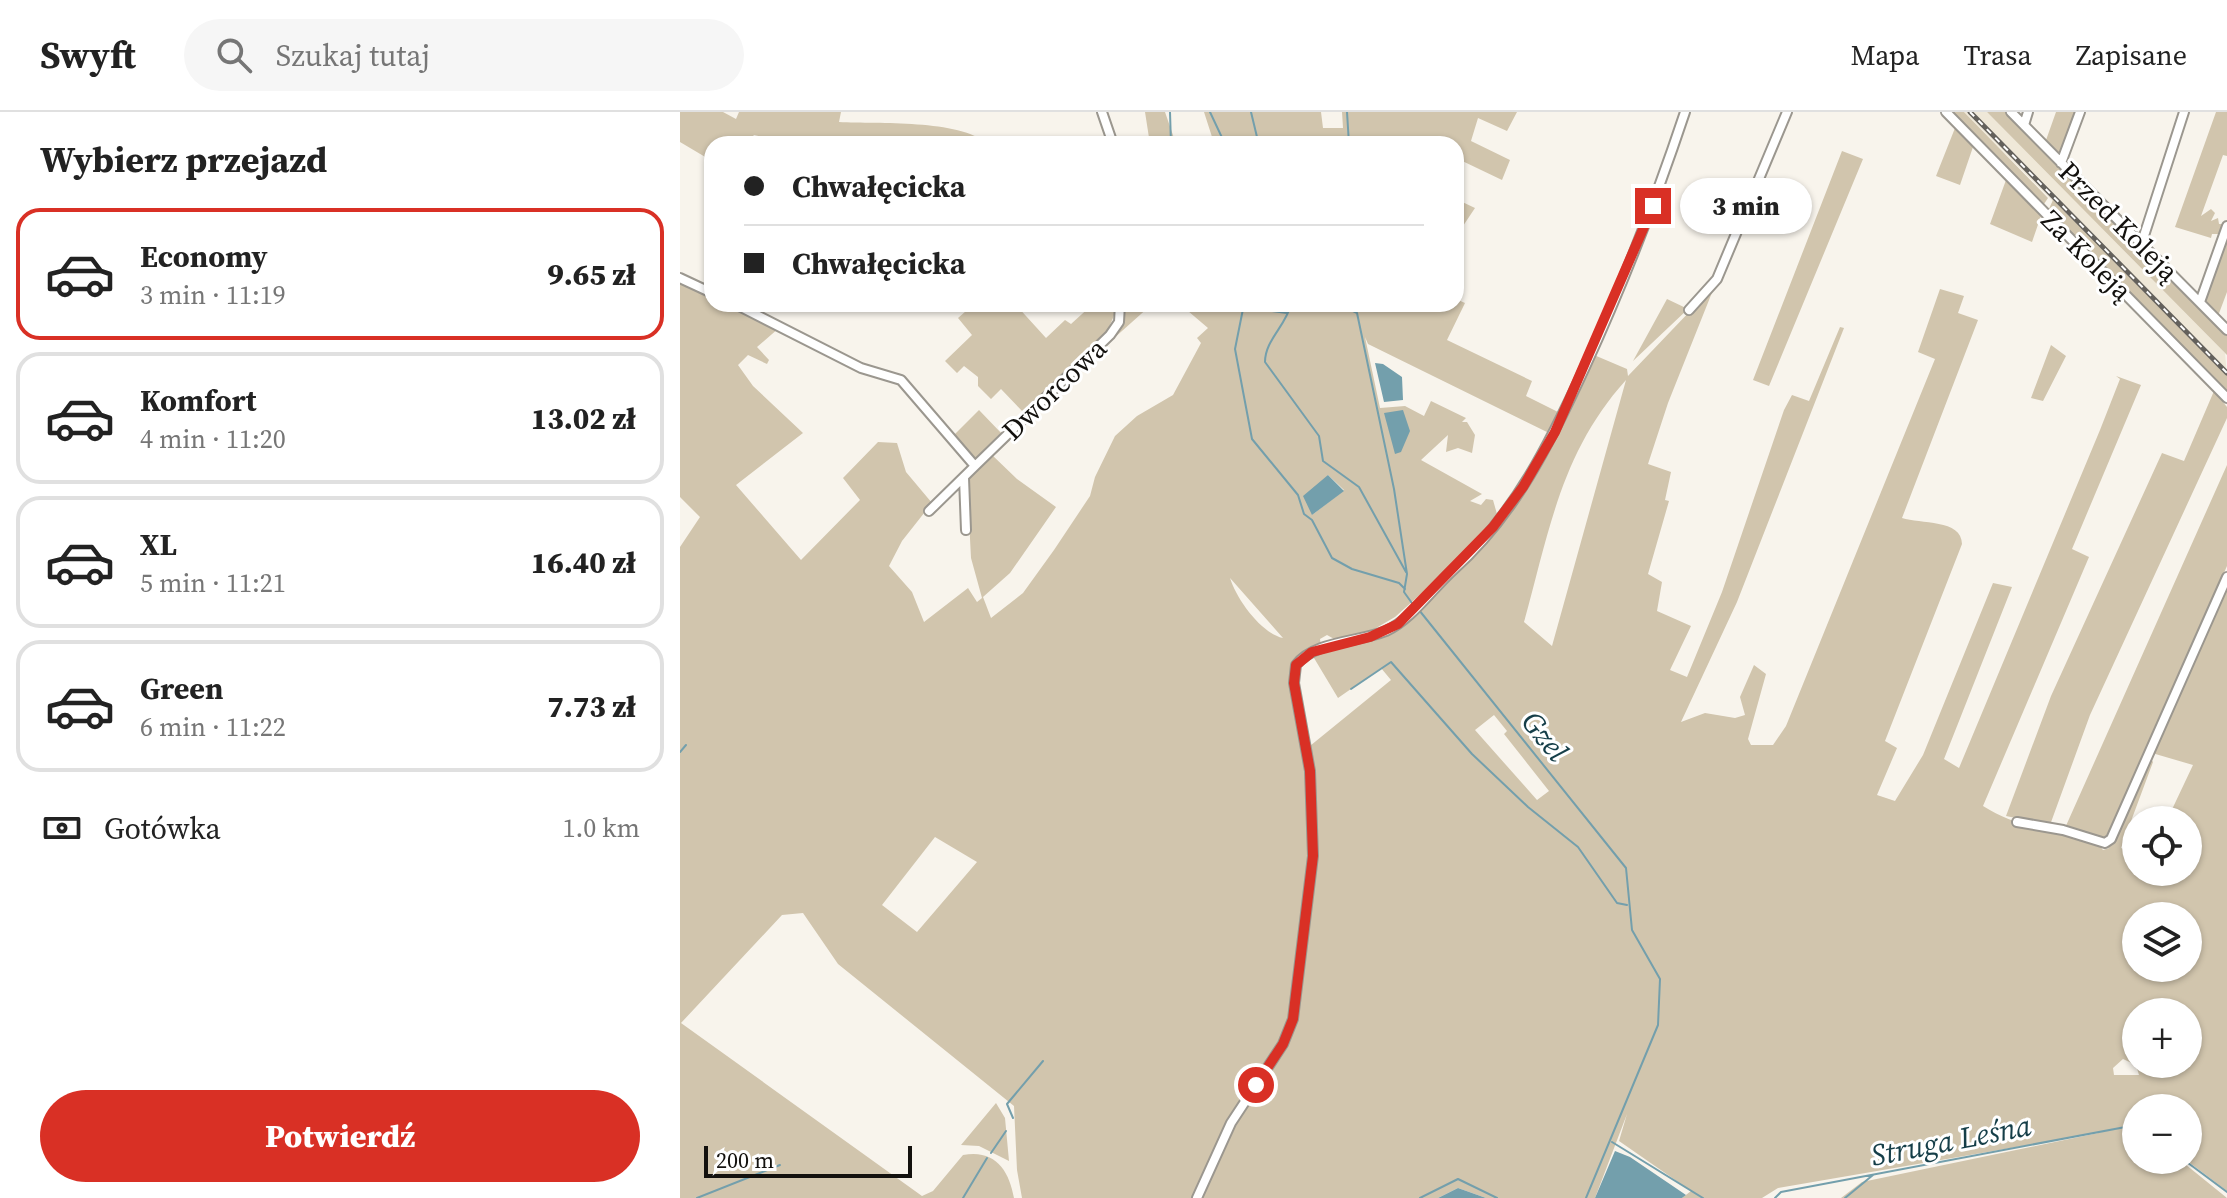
<!DOCTYPE html>
<html lang="pl">
<meta charset="utf-8">
<style>
:root{--surface:#fff;--page:#f6f6f6;--text:#222;--muted:#767676;--line:#e0e0e0;--accent:#d93025}
body{margin:0;font-family:"Source Serif 4",serif;background:var(--page);color:var(--text);height:100vh;display:flex;flex-direction:column;font-size:30px;white-space:nowrap}
*{box-sizing:border-box;margin:0}
p{font-size:26px;color:var(--muted)}
.icon{flex:none;width:44px;height:44px;fill:none;stroke:currentColor;stroke-width:2;stroke-linecap:round;stroke-linejoin:round}
.map{position:relative;flex:1;overflow:hidden}
.drawer{display:flex;flex-direction:column;background:var(--surface);width:680px}
.drawer>*{flex:none}
.banner{position:absolute;left:24px;top:24px;width:760px;height:176px;border-radius:24px;box-shadow:0 2px 6px #0004;display:grid;align-content:center;height:176px;padding:0 40px;background:var(--surface)}
.controls{position:absolute;left:1442px;top:694px;display:grid;gap:16px}
.controls a{display:grid;place-items:center;width:80px;height:80px;border-radius:50%;background:var(--surface);box-shadow:0 2px 6px #0004;font-size:40px}
.scale{position:absolute;left:24px;bottom:20px;width:208px;box-sizing:border-box;padding-left:8px;border:4px solid #13110e;border-top:0;font-size:22px;line-height:28px;white-space:nowrap;color:#13110e;-webkit-text-stroke:6px #fff;paint-order:stroke}
.end{position:absolute;width:36px;height:36px;margin:-18px;border:10px solid #d93025;background:#fff;box-shadow:0 0 0 4px #fff}
.from{border-radius:50%}
.bubble{position:absolute;height:56px;border-radius:28px;background:var(--surface);box-shadow:0 2px 6px #0004;font-size:26px;font-weight:800;line-height:56px;text-align:center}
.banner b{display:flex;align-items:center;gap:28px;height:76px;font-size:30px}
.banner b+b{border-top:2px solid var(--line)}
.banner i{width:20px;height:20px;background:var(--text)}
ul{padding:0;list-style:none}
li{display:flex;align-items:center;gap:24px;height:132px;margin:0 16px 12px;padding:0 24px;border:4px solid var(--line);border-radius:24px}
li div{flex:1}
li b{display:block;font-size:30px}
li em{font-style:normal;font-weight:800}
li.on{border-color:var(--accent)}
li>.icon{width:72px;height:72px;stroke-width:1.5}
h2{padding:0 40px;font-size:36px;line-height:96px}
.pay{display:flex;align-items:center;gap:20px;height:88px;padding:0 40px;font-size:30px}
.pay p{margin-inline-start:auto}
.action{display:flex;gap:16px;margin-top:auto;padding:16px 40px}
.action a{flex:1;height:92px;border-radius:48px;background:var(--accent);color:#fff;font-size:32px;font-weight:800;line-height:92px;text-align:center}
header{display:flex;align-items:center;gap:48px;box-sizing:border-box;height:112px;padding:0 40px;background:var(--surface);border-bottom:2px solid var(--line)}
header strong{font-size:38px}
nav{display:flex;gap:44px;margin-inline-start:auto;font-size:28px}
.search{width:560px;height:72px;background:var(--page);display:flex;align-items:center;gap:20px;box-sizing:border-box;padding:0 28px;border-radius:44px;color:var(--muted);font-size:30px}
main{display:flex;flex:1;min-height:0}
.map>svg:first-child{display:block}
.built{fill:#efe8d8}
.green{fill:#d1c5ad;fill-rule:evenodd}
.water{fill:#739fac}
.lines{fill:none;stroke-linecap:round;stroke-linejoin:round}
.stream{stroke:#739fac;stroke-width:2}
.street-casing{stroke:#9b978f;stroke-width:12}
.street{stroke:#fff;stroke-width:8}
.rail-casing{stroke:#64615c;stroke-width:5}
.rail{stroke:#fff;stroke-width:2;stroke-dasharray:6;stroke-linecap:butt}
.route{stroke:#d93025;stroke-width:10}
.labels{text-anchor:middle;dominant-baseline:central;stroke-width:6;stroke-linejoin:round;paint-order:stroke}
.street-label{font-size:28px;fill:#13110e;stroke:#fff}
.water-label{font-size:30px;font-style:italic;fill:#153e48;stroke:#fff}
</style>
<header>
<strong>Swyft</strong>
<div class="search"><svg class="icon" aria-label="search" viewBox="0 0 24 24"><circle cx="10" cy="10" r="6"/><path d="M15 15l6 6"/></svg>Szukaj tutaj</div>
<nav><a>Mapa</a><a>Trasa</a><a>Zapisane</a></nav>
</header>
<main>
<section class="drawer">
<h2>Wybierz przejazd</h2>
<ul>
<li class="on"><svg class="icon" aria-label="car" viewBox="0 0 24 24"><path d="M5 17H2v-5l4-1 3-4h7l3 4 3 1v5h-3M9 17h6M6 11h13"/><circle cx="7" cy="17" r="2"/><circle cx="17" cy="17" r="2"/></svg><div><b>Economy</b><p>3 min · 11:19</p></div><em>9.65 zł</em></li>
<li><svg class="icon" aria-label="car" viewBox="0 0 24 24"><path d="M5 17H2v-5l4-1 3-4h7l3 4 3 1v5h-3M9 17h6M6 11h13"/><circle cx="7" cy="17" r="2"/><circle cx="17" cy="17" r="2"/></svg><div><b>Komfort</b><p>4 min · 11:20</p></div><em>13.02 zł</em></li>
<li><svg class="icon" aria-label="car" viewBox="0 0 24 24"><path d="M5 17H2v-5l4-1 3-4h7l3 4 3 1v5h-3M9 17h6M6 11h13"/><circle cx="7" cy="17" r="2"/><circle cx="17" cy="17" r="2"/></svg><div><b>XL</b><p>5 min · 11:21</p></div><em>16.40 zł</em></li>
<li><svg class="icon" aria-label="car" viewBox="0 0 24 24"><path d="M5 17H2v-5l4-1 3-4h7l3 4 3 1v5h-3M9 17h6M6 11h13"/><circle cx="7" cy="17" r="2"/><circle cx="17" cy="17" r="2"/></svg><div><b>Green</b><p>6 min · 11:22</p></div><em>7.73 zł</em></li>
</ul>
<div class="pay"><svg class="icon" aria-label="cash" viewBox="0 0 24 24"><path d="M3 7h18v10H3z"/><circle cx="12" cy="12" r="2"/></svg>Gotówka<p>1.0 km</p></div>
<div class="action"><a>Potwierdź</a></div>
</section>
<div class="map">
<svg width="1547" height="1086" viewBox="0 0 1547 1086">
<rect width="100%" height="100%" fill="#f8f4ec"/>
<!-- built -->
<path class="built" d="M1284,0H1307L1545,241L1547,264Z"/>
<!-- green -->
<path class="green" d="M0,0H43L56,7L59,0H161L159,10C198,12 279,7 308,32H112L74,23L66,32H32V49L0,30Z
M465,0H485L496,32H470Z
M524,0H641L643,16H663L662,0H837L827,19L798,6L791,29L830,48L822,68L776,46V32H530L533,28Z
M1270,0H1284L1368,86L1364,92Z
M1307,0H1327L1547,223V243Z
M1376,0H1398L1379,45L1365,31Z
M1536,0H1547V44L1543,43L1521,104L1531,97L1535,101L1531,109L1538,106L1539,112H1544L1542,122H1532L1531,126L1495,115Z
M1275,16L1293,35L1280,73L1256,64Z
M1162,39L1183,47L1089,274L1073,268Z
M1326,68L1362,101L1352,130L1310,112Z
M776,87L795,96L777,123L776,131Z
M1373,88L1547,264V283L1368,99Z
M1547,124V180L1538,204L1524,190Z
M0,169L32,184V192H48L99,216L77,235L89,248L87,252L68,243L58,253L73,274L123,321L56,373L121,448L180,388L163,366L198,330L217,331L226,360L252,391L222,429L209,454L232,480L244,510L288,476L297,490L302,486L291,446L287,368L311,342L337,367L376,395L330,461L303,485L311,506L343,481L374,438L410,384L415,365L435,324L457,304L493,283L521,231L517,226L528,216L508,199L470,194L433,227L444,192H672L671,195L674,192H776V187L785,191L767,228L852,269L846,284L880,301L871,322L688,232L685,225L700,296L725,294L744,304L751,289L786,306L782,310H787L795,323L792,341L778,336L766,340L768,323L741,348L802,382L790,389L801,393L806,387L813,388L817,402L784,443L715,505L691,519L656,528L647,523L640,527L641,534L614,553L625,638L711,568L701,556L658,586L631,541L716,515L791,445L860,356L914,243L947,257L948,264L1035,173L988,291L968,352L991,360L985,388L989,389L968,462L982,470L977,499L1011,514L990,558L1007,565L1042,480L1104,298L1112,283L1129,289L1160,215L1164,216L1057,490L1001,610L1025,601L1055,606L1065,603L1060,585L1074,553L1086,562L1068,627L1071,633H1093L1106,614L1255,247L1238,240L1260,177L1284,184L1278,201L1298,208L1222,406C1240,412 1282,407 1282,432L1205,629L1217,636L1197,683L1215,689L1243,643L1313,471L1332,475L1264,647L1279,656L1420,318L1440,267L1436,264L1461,273L1392,437L1409,445L1303,694C1340,717 1376,719 1418,732L1423,738L1429,736L1428,731L1471,647L1473,650L1441,736L1456,742V760H1508V708H1487L1513,653L1472,641L1547,473V1079L1506,1048L1508,996H1456V1048H1500L1547,1086H1161L1182,1070L1423,1020L1098,1076L1082,1086H1002L1011,1079L939,1029L947,1002L915,1086H806L778,1076L758,1086H342L337,1058L334,994L158,852L123,801L102,803L1,911L242,1084L253,1079L283,1043C315,1037 329,1058 334,1086H0V435L20,405L0,385ZM946,268L872,534L844,510C869,420 881,340 946,268ZM648,363L664,378L632,403ZM550,466L603,526C581,521 557,488 550,466ZM814,603L827,619L824,622L869,679L857,688L795,618ZM255,725L297,750L237,820L202,793ZM1456,804H1508V856H1456ZM1456,900H1508V952H1456ZM1443,947L1456,953L1459,963H1434L1433,956Z
M987,187L1008,197L953,249Z
M294,192H335L366,226L385,208L391,212L413,192H436C434,231 373,275 345,302L321,277L311,287L298,274V265L284,254L277,261L265,249L292,223L278,206Z
M1371,233L1386,244L1363,289L1351,286Z
M1534,279L1547,295V306L1410,603L1370,713L1326,704L1371,584L1482,341L1504,349Z
M299,298L323,323L295,348L274,323Z
M1547,353V454L1427,727L1385,716Z
M316,991L325,1006L329,1049L299,1034L281,1033Z"/>
<!-- water -->
<path class="water" d="M695,251L703,252L722,265L723,288L704,290Z
M723,298L730,319L721,340L715,342L704,301Z
M648,363L664,379L632,403L623,384Z
M935,1039L950,1045L1006,1083L1002,1086H915Z
M778,1076L806,1086H758Z"/>
<g class="lines">
<!-- stream -->
<path class="stream" d="M490,0L491,32
M530,0L545,32
M571,0L577,25L575,32
M667,0L669,32
M564,192L555,237L572,327L618,383L624,402L632,408L652,446L672,457L719,471L725,477
M569,192L591,196
M611,192C606,214 585,228 585,250L639,324L643,349L679,375L726,460
M659,192L677,201L714,377L727,462L724,480L734,494
M577,197L607,201
M739,498L946,756L952,818L980,867L978,913L906,1086
M671,577L711,550L792,642L848,695L898,735L937,791L947,793
M0,640L6,633
M333,1006L327,992L363,949
M932,1030L1023,1086
M311,1041L326,1019
M1504,1048L1547,1080
M17,1086L100,1053
M283,1086L307,1046
M740,1086L778,1067L817,1086
M1095,1086L1101,1080L1456,1013
M1165,1086L1193,1063"/>
<!-- street casing -->
<g class="street-casing">
<path id="street" d="M422,0L433,32
M1266,0L1547,286
M1331,0L1547,218
M1344,13L1348,0
M1381,51L1400,0
M1461,133L1504,0
M0,166L32,181
M1520,190L1547,114
M55,192L181,256L221,268L295,354L430,223L439,210L440,192
M1009,198L1037,167L1107,0
M284,366L286,418
M249,399L295,354
M1337,710L1383,718L1425,731L1431,727L1547,465
M517,1086L551,1011L603,932L613,907L633,744L630,659L614,571L616,553C634,529 679,530 706,519C731,508 752,477 773,458C835,403 871,329 905,255C943,172 976,87 1005,0"/>
</g>
<!-- street -->
<use href="#street" class="street"/>
<!-- rail casing -->
<g class="rail-casing">
<path id="rail" d="M1290,0L1547,261"/>
</g>
<!-- rail -->
<use href="#rail" class="rail"/>
</g>
<g class="lines">
<!-- route -->
<path class="route" d="M576,973L603,932L613,907L633,744L630,659L614,571L616,553L632,540L690,525L718,512L813,415L843,375L875,320L973,94"/>
</g>
<g class="labels">
<!-- street labels -->
<g class="street-label">
<text transform="translate(1439 109) rotate(45)">Przed Koleją</text>
<text transform="translate(1407 143) rotate(45)">Za Koleją</text>
<text transform="translate(374 277) rotate(-44)">Dworcowa</text>
</g>
<!-- water labels -->
<g class="water-label">
<text transform="translate(865 624) rotate(51)">Gzel</text>
<text transform="translate(1271 1028) rotate(-11)">Struga Leśna</text>
</g>
</g>
</svg>
<div class="controls">
<a><svg class="icon" aria-label="locate" viewBox="0 0 24 24"><circle cx="12" cy="12" r="6"/><path d="M12 2v4M12 18v4M2 12h4M18 12h4"/></svg></a>
<a><svg class="icon" aria-label="layers" viewBox="0 0 24 24"><path d="M12 4l9 5-9 5-9-5zM3 14l9 5 9-5"/></svg></a>
<a>+</a>
<a>−</a>
</div>
<div class="scale">200 m</div>
<i class="end from" style="left:576px;top:973px"></i>
<i class="end" style="left:973px;top:94px"></i>
<div class="bubble" style="left:1000px;top:66px;width:132px">3 min</div>
<div class="banner">
<b><i class="from"></i>Chwałęcicka</b>
<b><i></i>Chwałęcicka</b>
</div>
</div>
</main>
